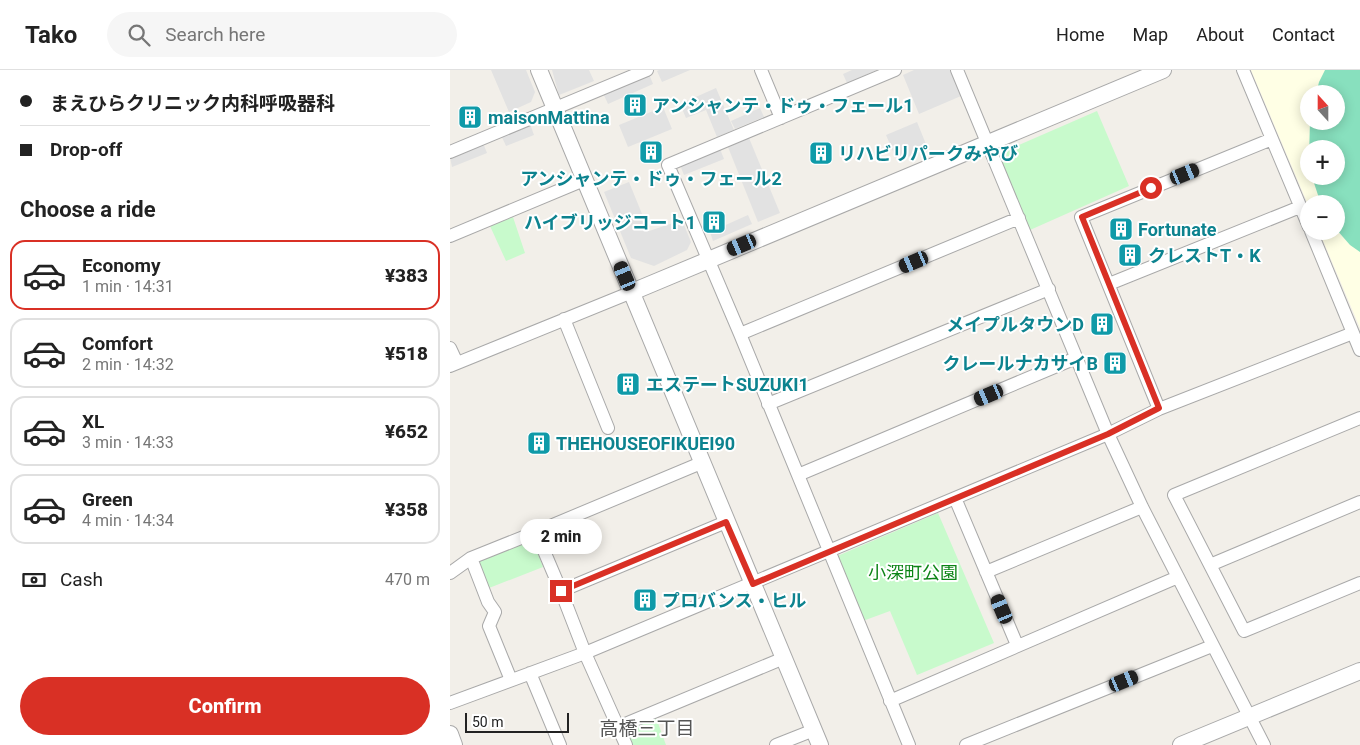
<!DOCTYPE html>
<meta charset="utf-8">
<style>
:root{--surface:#fff;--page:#f6f6f6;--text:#222;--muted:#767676;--line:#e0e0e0;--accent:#d93025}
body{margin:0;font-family:Roboto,"Noto Sans JP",sans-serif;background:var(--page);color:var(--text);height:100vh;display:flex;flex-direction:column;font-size:19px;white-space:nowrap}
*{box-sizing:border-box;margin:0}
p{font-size:16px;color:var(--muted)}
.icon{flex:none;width:28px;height:28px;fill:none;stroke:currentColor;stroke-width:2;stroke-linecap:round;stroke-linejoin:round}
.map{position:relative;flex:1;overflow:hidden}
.side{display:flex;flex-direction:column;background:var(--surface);width:450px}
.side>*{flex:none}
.top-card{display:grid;align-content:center;height:110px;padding:0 20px;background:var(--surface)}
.needle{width:32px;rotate:339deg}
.fabs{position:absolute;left:850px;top:15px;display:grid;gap:10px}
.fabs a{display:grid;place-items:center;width:45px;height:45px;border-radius:50%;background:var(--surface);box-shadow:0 2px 12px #0003;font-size:25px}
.scale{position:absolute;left:15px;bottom:12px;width:104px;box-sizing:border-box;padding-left:5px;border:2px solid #222;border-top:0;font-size:14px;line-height:18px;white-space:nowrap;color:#222;-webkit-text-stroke:4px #fff;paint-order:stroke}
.end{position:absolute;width:22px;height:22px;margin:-11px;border:6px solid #d93025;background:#fff;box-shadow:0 0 0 2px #fff}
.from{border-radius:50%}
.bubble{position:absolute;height:35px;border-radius:18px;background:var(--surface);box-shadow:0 2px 12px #0003;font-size:16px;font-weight:800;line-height:35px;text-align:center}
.car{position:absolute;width:15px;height:30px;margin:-15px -8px;border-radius:6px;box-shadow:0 0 4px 1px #0007;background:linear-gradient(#222 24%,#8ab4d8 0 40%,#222 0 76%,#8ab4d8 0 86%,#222 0)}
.top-card b{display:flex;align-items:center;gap:18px;height:48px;font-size:19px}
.top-card b+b{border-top:1px solid var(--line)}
.top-card i{width:12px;height:12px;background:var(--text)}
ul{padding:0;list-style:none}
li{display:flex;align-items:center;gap:15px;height:70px;margin:0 10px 8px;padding:0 10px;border:2px solid var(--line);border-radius:15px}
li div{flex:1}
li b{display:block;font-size:19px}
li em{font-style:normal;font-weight:800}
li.active{border-color:var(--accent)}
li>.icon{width:45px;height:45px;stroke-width:1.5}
h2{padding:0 20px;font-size:22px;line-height:60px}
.pay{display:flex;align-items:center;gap:12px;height:55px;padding:0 20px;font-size:19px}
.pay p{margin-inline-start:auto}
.cta{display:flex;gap:10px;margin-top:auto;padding:10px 20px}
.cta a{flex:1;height:58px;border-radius:30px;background:var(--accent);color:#fff;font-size:20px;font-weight:800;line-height:58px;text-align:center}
header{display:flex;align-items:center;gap:30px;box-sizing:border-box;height:70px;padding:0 25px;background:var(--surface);border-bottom:1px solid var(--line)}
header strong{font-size:24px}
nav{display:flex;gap:28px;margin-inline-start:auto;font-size:18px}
.search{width:350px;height:45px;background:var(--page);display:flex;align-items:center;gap:12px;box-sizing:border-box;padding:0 18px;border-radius:28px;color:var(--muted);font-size:19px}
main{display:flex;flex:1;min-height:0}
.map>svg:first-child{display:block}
.education{fill:#ffffe5;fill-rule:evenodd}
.park{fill:#c8facc}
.pitch{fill:#88e0be}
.parking{fill:#e2e2e2}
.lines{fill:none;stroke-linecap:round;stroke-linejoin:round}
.minor-casing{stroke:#a9a9a9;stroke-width:14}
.tertiary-casing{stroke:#a9a9a9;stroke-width:18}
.minor{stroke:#fff;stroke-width:12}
.tertiary{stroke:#fff;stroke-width:16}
.route{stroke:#d93025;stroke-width:6}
.labels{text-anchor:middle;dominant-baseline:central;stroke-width:4;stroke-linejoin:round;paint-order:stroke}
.culture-label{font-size:18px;font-weight:bold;fill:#0d838f;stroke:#fff;text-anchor:start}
.park-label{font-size:18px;fill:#0c8416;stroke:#fff}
.neighbourhood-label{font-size:19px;fill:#555;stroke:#fff}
</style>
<header>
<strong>Tako</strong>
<div class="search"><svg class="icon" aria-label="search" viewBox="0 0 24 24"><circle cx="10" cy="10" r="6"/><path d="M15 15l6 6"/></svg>Search here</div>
<nav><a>Home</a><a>Map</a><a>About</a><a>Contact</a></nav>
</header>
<main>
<section class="side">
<div class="top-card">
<b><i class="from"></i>まえひらクリニック内科呼吸器科</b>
<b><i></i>Drop-off</b>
</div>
<h2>Choose a ride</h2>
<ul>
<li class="active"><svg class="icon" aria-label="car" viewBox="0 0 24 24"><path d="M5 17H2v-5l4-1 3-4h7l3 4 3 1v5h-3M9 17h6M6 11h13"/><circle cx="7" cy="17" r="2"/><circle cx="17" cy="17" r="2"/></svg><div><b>Economy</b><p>1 min · 14:31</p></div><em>¥383</em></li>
<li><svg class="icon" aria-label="car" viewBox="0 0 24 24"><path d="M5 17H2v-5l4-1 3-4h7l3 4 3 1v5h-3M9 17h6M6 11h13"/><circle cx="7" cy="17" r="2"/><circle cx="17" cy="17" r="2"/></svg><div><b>Comfort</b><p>2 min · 14:32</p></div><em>¥518</em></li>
<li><svg class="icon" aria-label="car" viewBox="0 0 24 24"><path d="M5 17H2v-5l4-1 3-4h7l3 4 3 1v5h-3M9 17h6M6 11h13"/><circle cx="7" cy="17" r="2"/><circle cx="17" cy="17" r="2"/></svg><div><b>XL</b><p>3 min · 14:33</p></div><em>¥652</em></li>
<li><svg class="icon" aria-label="car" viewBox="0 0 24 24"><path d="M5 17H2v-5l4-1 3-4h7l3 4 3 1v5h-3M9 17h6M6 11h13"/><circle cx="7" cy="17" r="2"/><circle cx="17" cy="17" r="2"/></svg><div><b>Green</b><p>4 min · 14:34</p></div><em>¥358</em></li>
</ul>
<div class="pay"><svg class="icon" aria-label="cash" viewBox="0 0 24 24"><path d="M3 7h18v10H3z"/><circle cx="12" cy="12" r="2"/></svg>Cash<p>470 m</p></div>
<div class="cta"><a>Confirm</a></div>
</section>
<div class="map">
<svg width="910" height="675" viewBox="0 0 910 675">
<rect width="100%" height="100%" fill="#f2efe9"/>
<!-- education -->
<path class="education" d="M801,0H910V258L869,161H886V134H859V137ZM859,24H886V51H859ZM859,79H886V106H859Z"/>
<!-- park -->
<path class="park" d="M647,41L679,116L580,160L551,90L555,81Z
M63,147L75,183L56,191L40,156Z
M488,443L544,573L467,605L440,541L410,552L385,487Z
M71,468L85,476L93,497L34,520L21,488Z
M204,642L216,675H176L172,655Z"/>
<!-- pitch -->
<path class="pitch" d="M875,0H910V182L900,175L886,159V134H871L862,107L886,106V79H859V87L860,51H886V24H866L869,12Z"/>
<!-- parking -->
<path class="parking" d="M41,0H76L85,22L81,32L59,42Z
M102,0H139L144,11L109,25Z
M209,0H240L212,12L207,1Z
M402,0H427L397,13L393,4Z
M464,0H500L511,26L469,44L453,5Z
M199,4L203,14L158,34L153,23Z
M266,18L284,60L267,67L256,40L236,48L230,34Z
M213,37L222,59L178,77L169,55Z
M310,38L314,47L285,59L281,51Z
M467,52L478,79L447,91L436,65Z
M80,54L84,65L56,76L51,65Z
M299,68L330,143L308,152L278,77Z
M33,73L37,83L2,97L0,87Z
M270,79L274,89L234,105L230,95Z
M179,112L199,161L232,150L241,172L237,180L204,196L181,188L154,122Z
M298,145L302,154L263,171L260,162Z"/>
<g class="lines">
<!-- minor casing -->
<g class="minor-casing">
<path id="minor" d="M311,0L331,48
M445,0L218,95L290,264L459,675
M507,0L658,364L692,437L814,675
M793,0L859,157
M0,82L197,0
M861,161L910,280
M0,166L134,110
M659,214L850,137
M114,249L158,358
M290,264L569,148
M0,278L7,293
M0,296L182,222
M318,334L599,219
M709,339L631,147L822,69
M910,348L724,425L794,561L910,513
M348,405L626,288
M505,428L567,575
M86,462L111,521L135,583L176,675
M21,488L38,532L45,542L39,556L61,610
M760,495L910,432
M536,502L692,437
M0,503L21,488L86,462L251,393
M111,521L276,452
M80,603L110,675
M440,631L728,507
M0,633L135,583L658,364L709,339L903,263
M168,657L334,588
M326,675L364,660
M516,675L762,576"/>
</g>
<!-- tertiary casing -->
<g class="tertiary-casing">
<path id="tertiary" d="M89,0L370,675
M182,222L713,0
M0,664L4,675
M731,675L910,601"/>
</g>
<!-- minor -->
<use href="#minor" class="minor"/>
<!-- tertiary -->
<use href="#tertiary" class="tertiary"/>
</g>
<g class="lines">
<!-- route -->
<path class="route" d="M111,521L276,452L303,514L658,364L709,338L632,147L701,118"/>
</g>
<!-- icons -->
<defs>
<g id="building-square" transform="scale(1.25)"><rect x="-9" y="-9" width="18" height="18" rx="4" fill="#0f9aa8" stroke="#fff"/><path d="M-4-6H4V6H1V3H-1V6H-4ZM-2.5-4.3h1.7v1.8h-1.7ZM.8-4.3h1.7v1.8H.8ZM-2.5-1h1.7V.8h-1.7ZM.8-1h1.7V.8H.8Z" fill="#fff"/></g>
</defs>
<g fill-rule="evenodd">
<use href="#building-square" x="185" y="35"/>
<use href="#building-square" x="20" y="47"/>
<use href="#building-square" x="201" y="82"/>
<use href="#building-square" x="371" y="83"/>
<use href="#building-square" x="264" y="152"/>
<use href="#building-square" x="671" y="159"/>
<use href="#building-square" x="680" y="185"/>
<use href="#building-square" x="652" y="254"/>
<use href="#building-square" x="665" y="293"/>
<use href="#building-square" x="178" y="314"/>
<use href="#building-square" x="89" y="373"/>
<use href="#building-square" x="195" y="530"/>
</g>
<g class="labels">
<!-- culture labels -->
<g class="culture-label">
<text x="202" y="35">アンシャンテ・ドゥ・フェール1</text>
<text x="38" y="47">maisonMattina</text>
<text x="388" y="83">リハビリパークみやび</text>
<text x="201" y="108" text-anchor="middle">アンシャンテ・ドゥ・フェール2</text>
<text x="246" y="152" text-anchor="end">ハイブリッジコート1</text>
<text x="688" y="159">Fortunate</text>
<text x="698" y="185">クレストT・K</text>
<text x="634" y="254" text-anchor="end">メイプルタウンD</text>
<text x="648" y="293" text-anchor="end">クレールナカサイB</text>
<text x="196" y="314">エステートSUZUKI1</text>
<text x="106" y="373">THEHOUSEOFIKUEI90</text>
<text x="212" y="530">プロバンス・ヒル</text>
</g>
<!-- park labels -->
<g class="park-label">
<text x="463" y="502">小深町公園</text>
</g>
<!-- neighbourhood labels -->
<g class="neighbourhood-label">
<text x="197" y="658">高橋三丁目</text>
</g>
</g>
</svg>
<div class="fabs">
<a><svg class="needle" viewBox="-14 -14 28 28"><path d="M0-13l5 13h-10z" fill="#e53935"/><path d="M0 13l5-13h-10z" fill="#767676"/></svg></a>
<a>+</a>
<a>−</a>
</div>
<div class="scale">50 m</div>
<i class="end from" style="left:701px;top:118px"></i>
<i class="end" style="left:111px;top:521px"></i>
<div class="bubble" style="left:70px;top:449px;width:82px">2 min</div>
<i class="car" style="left:735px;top:104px;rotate:68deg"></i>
<i class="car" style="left:292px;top:175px;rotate:247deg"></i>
<i class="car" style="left:464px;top:192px;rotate:247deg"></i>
<i class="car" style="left:175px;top:206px;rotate:337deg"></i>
<i class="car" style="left:539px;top:325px;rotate:247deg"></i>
<i class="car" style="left:552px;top:539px;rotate:337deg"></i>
<i class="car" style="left:674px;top:611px;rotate:68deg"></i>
</div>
</main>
